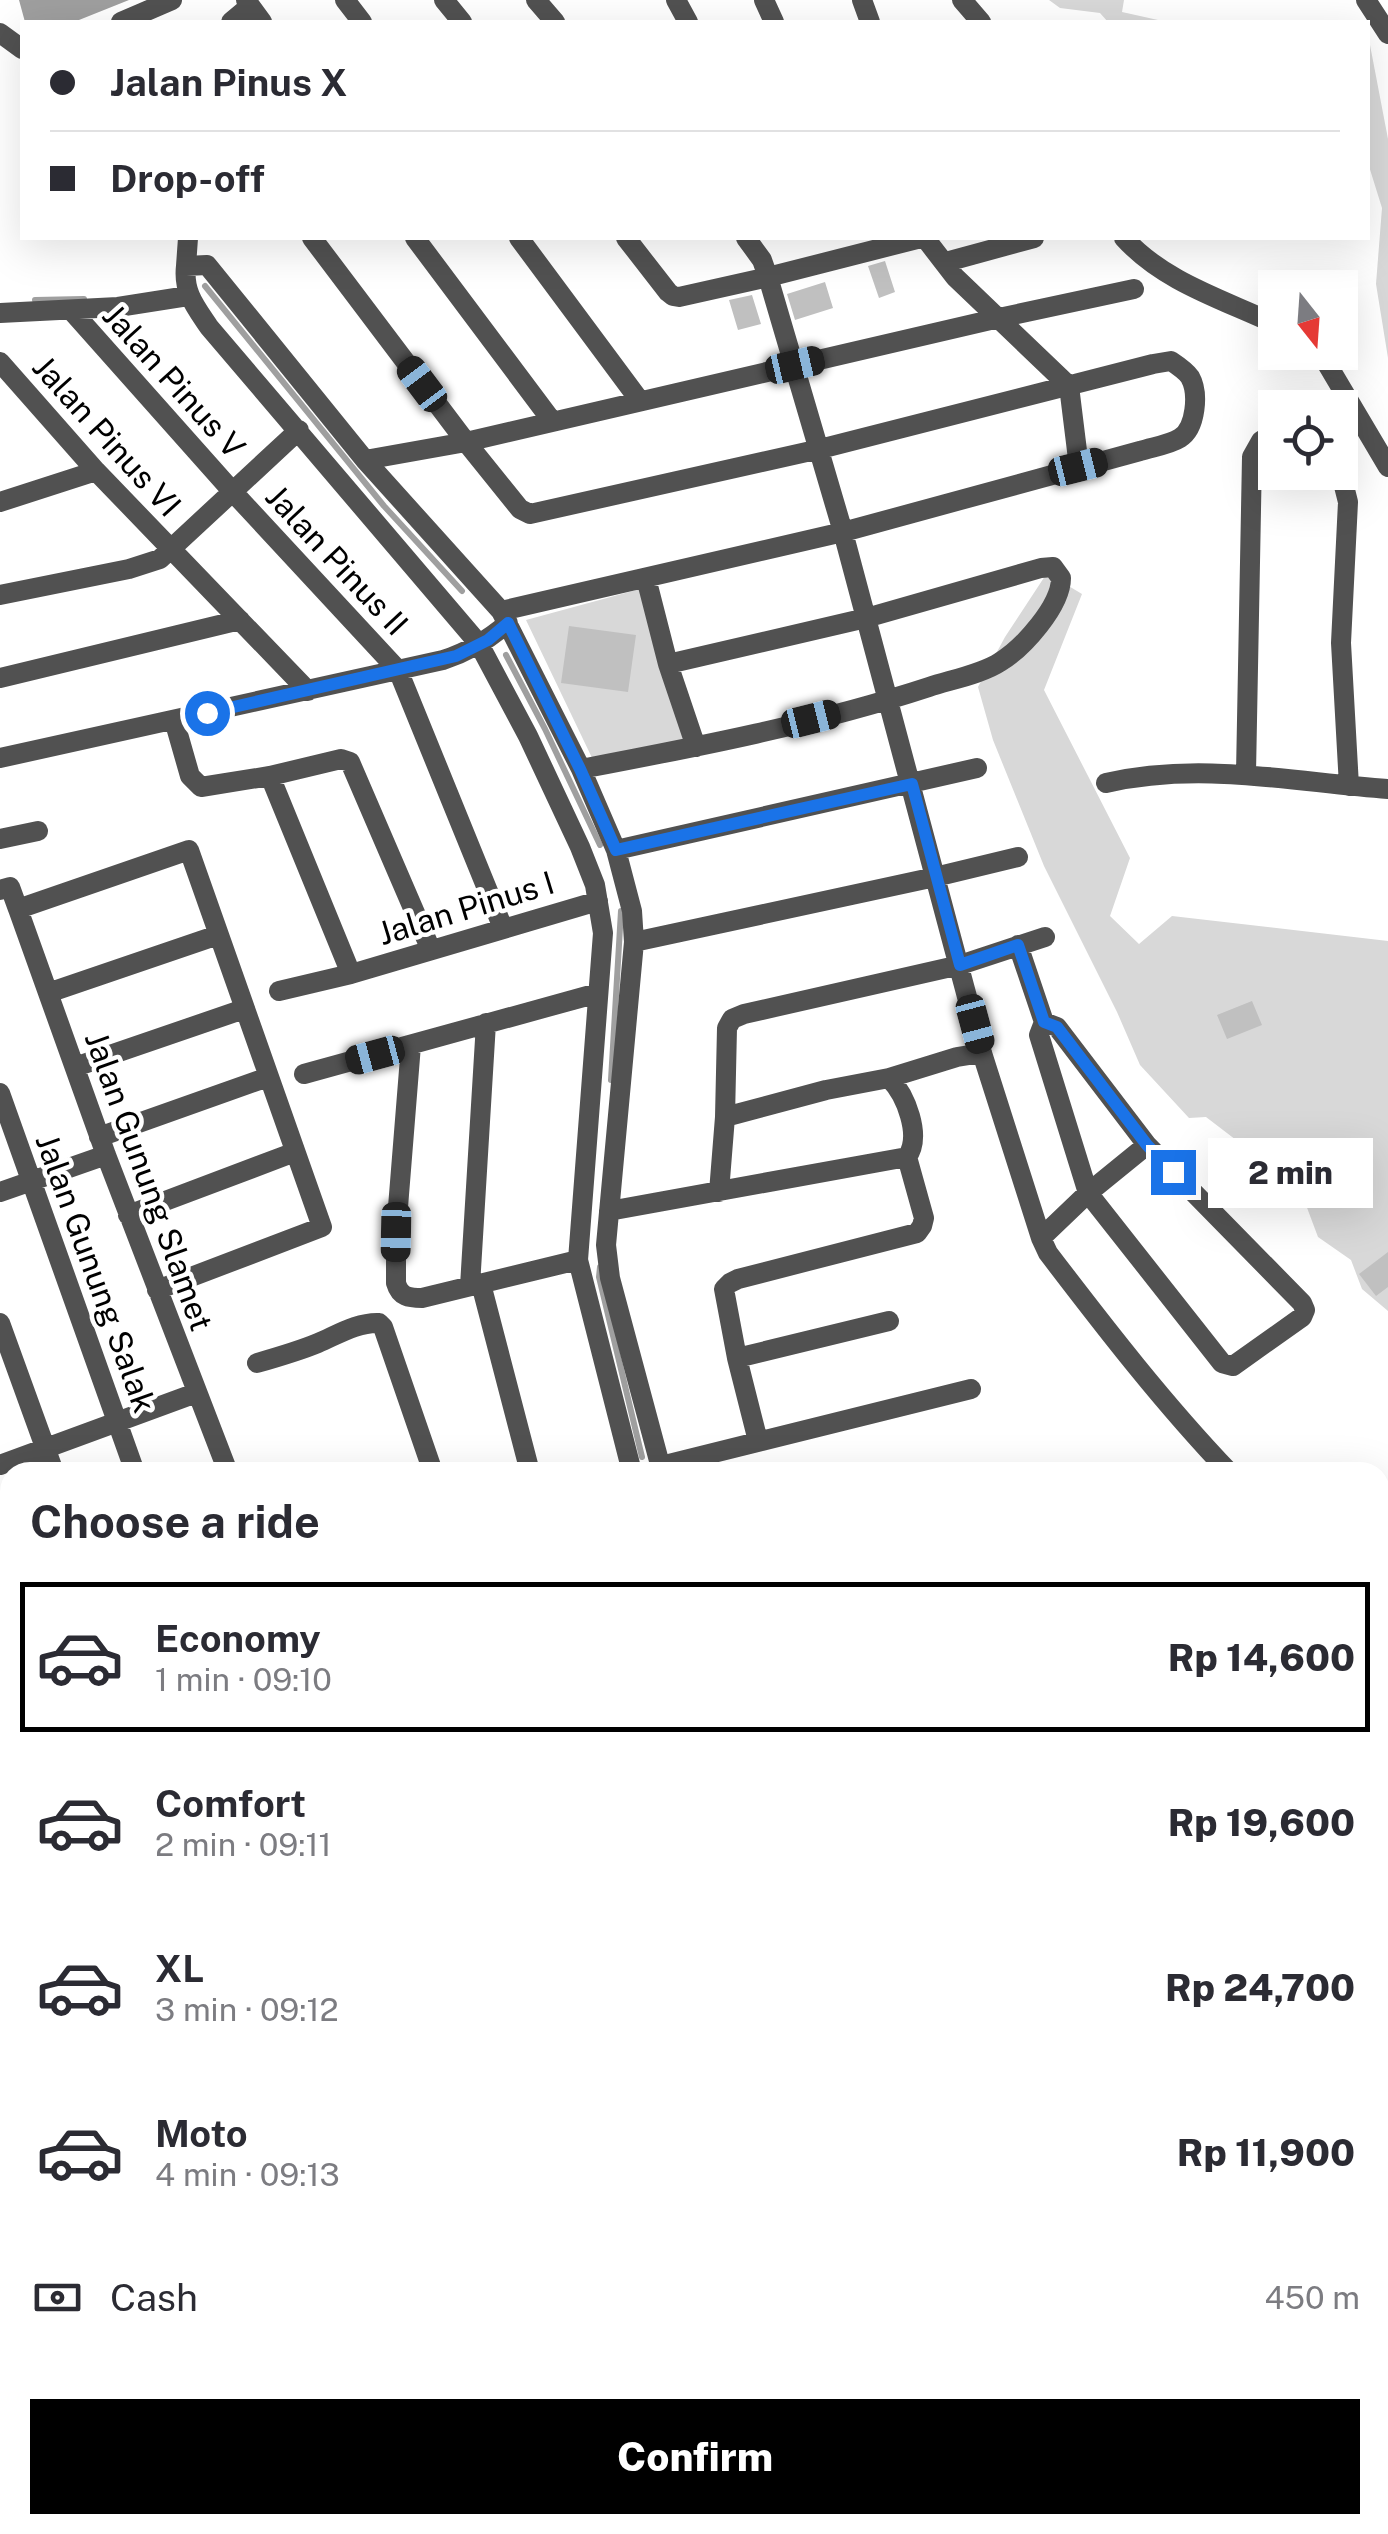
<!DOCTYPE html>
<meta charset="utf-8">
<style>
:root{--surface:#fff;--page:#f2f2f3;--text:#2b2b33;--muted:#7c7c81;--line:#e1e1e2;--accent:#000}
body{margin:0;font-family:"Public Sans",sans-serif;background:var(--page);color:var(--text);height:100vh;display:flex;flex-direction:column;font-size:38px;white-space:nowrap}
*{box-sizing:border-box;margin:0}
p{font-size:32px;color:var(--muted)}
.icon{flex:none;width:55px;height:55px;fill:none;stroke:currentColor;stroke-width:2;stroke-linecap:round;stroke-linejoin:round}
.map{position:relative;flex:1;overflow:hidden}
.sheet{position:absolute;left:0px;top:1462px;width:1390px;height:1072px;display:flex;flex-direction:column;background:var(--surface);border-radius:30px 30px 0 0;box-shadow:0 10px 40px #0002}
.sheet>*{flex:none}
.hud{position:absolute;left:20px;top:20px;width:1350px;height:220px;border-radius:0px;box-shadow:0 10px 40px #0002;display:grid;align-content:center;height:220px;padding:0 30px;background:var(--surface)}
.needle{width:65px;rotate:163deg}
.buttons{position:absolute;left:1258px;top:270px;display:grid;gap:20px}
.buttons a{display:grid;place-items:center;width:100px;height:100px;border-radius:0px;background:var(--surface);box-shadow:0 10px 40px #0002;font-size:50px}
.end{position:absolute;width:45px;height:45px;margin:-22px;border:12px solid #1a73e8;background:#fff;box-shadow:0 0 0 5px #fff}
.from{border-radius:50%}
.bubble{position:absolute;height:70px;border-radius:0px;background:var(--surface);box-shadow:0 10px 40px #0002;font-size:32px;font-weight:800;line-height:70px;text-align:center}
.car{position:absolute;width:30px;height:60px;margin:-30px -15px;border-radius:12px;box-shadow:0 0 8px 2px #0007;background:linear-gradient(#222 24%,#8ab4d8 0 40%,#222 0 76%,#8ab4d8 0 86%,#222 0)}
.hud b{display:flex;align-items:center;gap:35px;height:95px;font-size:38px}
.hud b+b{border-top:2px solid var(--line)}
.hud i{width:25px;height:25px;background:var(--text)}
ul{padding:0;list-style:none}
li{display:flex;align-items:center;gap:30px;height:150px;margin:0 20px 15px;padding:0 10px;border:5px solid transparent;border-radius:0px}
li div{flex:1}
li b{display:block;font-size:38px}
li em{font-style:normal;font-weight:800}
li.active{border-color:var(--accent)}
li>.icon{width:90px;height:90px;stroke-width:1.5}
h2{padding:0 30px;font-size:45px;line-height:120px}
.pay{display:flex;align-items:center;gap:25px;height:110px;padding:0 30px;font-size:38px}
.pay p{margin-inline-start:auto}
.primary-button{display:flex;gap:20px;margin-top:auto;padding:20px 30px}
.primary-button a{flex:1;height:115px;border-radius:0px;background:var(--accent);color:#fff;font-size:40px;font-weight:800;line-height:115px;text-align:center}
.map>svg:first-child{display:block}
.green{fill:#d8d8d8}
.water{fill:#9f9f9f}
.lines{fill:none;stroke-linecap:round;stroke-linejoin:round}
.stream{stroke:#9f9f9f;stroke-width:6}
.building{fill:#c0c0c0}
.minor{stroke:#515151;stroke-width:20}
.route{stroke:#1a73e8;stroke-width:12}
.labels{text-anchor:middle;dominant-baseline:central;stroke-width:9;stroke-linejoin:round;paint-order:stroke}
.street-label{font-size:32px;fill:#000;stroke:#fff}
</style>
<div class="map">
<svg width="1388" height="2534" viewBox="0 0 1388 2534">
<rect width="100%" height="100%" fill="#fff"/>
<!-- green -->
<path class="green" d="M1049,0H1124L1122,12L1167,22H1108L1100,13L1060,8Z
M1368,44L1370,45L1388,139V358L1376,284L1382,208L1368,163Z
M1047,573L1082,594L1044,690L1130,858L1110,916L1139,944L1172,916L1388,941V1311L1362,1289L1351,1260L1318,1237L1306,1205L1267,1180L1257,1156L1206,1117L1189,1118L1140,1065L1117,1012L1044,866L993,740L978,687L1005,637Z
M640,589L686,742L594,762L526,620Z"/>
<!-- water -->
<path class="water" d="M19,0H129L74,22H25Z"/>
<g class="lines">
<!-- stream -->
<path class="stream" d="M205,286L384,506L462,591
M35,300L84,299
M506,655L545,729L600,845
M611,1080L621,911
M600,1267L599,1277L642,1457"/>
</g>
<!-- building -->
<path class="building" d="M885,261L895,292L879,298L868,266Z
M825,282L833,308L795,320L787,294Z
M752,295L761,324L738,330L729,300Z
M569,626L636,635L628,692L561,683Z
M1252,1001L1262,1025L1227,1039L1217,1015Z
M1388,1252V1287L1376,1296L1359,1274Z"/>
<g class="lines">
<!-- minor -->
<path class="minor" d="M246,0L262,22
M345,0L362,22
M444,0L462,22
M536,0L555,22
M676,0L688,22
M764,0L774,22
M862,0L870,22
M962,0L981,22
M1366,0L1388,34
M121,22L172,0
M231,22L250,6
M0,33L22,49
M312,238L466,442L520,509L530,514L820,449L1153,364L1171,361C1177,365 1186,371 1190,377C1199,393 1196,428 1180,438C1169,445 1152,447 1140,451L843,532L501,611
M415,238L552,421
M519,238L640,401
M626,238L668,292L673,296L679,297L768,277L921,238
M746,238L762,260L768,277L843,532L982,1053L1041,1238L1048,1253C1106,1329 1164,1404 1229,1472
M925,238L955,277L1069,386L1079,467
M1124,238C1164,282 1222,299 1275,324
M946,262L1034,238
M186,266L188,238
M71,310L232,491L398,670L503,928
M0,313L118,307L188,296
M1320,352L1388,467
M0,362L96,471L308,691
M365,460L466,442L999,318L1134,289
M1340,470L1348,502L1341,643L1349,786
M0,502L96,471
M646,578L668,664L696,747
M0,595L129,569L160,559L299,430
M0,678L240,620
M174,720L190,776L201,787L270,776L341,759L350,762L431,950
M0,758L443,660C468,652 488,640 508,623
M581,769C697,747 816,724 929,687C950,680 982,674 1000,662C1023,648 1061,606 1061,578L1053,567L1041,568L866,618L668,664
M1246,773L1252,457L1261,441L1275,432
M270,776L351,974
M1106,783C1200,761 1293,782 1388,789
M0,839L38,831
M616,850L977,768
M0,890L10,887L18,909L189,850L322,1227L157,1290
M18,909L106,1155L228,1472
M634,942L935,877L1018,857
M1018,945L1044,1022L1039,1035L1088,1193L1147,1145L1302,1303L1305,1310L1302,1317L1233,1366L1222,1363L1088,1193L1041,1238
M279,991L351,974L598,901
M48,993L218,935
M1044,1022L1057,1027L1147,1145
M411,1045L396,1232V1283C400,1297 409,1298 422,1298L578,1260
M75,1067L244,1009
M304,1074L598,993
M889,1078L957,1057L982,1053
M0,1093L135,1472
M725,1117L826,1090L889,1078C906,1095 922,1136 907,1157L924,1218L922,1226L917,1233L738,1279L730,1283L724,1289L737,1358L758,1441
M99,1137L268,1077
M0,1192L106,1155
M719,1192L725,1117L727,1028L732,1019L744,1014L960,965L1045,937
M609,1211L907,1157
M128,1215L295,1152
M481,1284L530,1472
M470,1286L486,1023
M0,1323L54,1472
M737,1358L889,1321
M257,1363C278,1357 299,1351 318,1343C337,1335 358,1322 379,1323L383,1327L433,1472
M0,1465L196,1393
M661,1466L971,1389
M632,1472L578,1260L603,933L595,885L580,847L528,736L479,644L209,327C195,306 183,292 186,266L207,265L365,460L501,611L581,769L616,850L632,911L634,942L606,1245L610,1278L662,1472
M0,1565L10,1591
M1380,1636L1388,1644
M0,1741L10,1738
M0,1833L10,1830
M0,1921L10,1917
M0,2003L10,1999
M0,2092L10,2088
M1380,2097L1388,2095
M0,2174L10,2171
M0,2261L10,2258
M0,2280L10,2305
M0,2408L10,2412
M1255,2525L1258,2534
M512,2534L515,2525
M923,2534V2525"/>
</g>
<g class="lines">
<!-- route -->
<path class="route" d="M207,713L456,656L488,640L508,623L580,769L616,850L912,784L960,965L1018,945L1044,1022L1057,1027L1147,1145L1173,1172"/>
</g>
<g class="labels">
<!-- street labels -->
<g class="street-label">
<text transform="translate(174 381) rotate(48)">Jalan Pinus V</text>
<text transform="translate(107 436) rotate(48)">Jalan Pinus VI</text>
<text transform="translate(337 560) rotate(47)">Jalan Pinus II</text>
<text transform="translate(466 908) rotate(-17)">Jalan Pinus I</text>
<text transform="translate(149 1181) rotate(70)">Jalan Gunung Slamet</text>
<text transform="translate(96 1273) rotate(70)">Jalan Gunung Salak</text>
</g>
</g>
</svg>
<div class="buttons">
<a><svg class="needle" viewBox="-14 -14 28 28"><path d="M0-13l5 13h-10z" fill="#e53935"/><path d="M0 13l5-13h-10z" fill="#7c7c81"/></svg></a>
<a><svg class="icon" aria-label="locate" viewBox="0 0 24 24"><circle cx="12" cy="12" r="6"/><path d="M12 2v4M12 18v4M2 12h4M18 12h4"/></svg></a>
</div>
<i class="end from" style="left:207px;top:713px"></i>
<i class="end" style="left:1173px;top:1172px"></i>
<div class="bubble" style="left:1208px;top:1138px;width:165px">2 min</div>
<i class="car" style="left:795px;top:365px;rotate:77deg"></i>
<i class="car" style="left:422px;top:384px;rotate:323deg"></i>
<i class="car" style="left:1078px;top:467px;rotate:76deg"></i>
<i class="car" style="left:811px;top:719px;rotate:76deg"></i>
<i class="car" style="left:975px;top:1024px;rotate:165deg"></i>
<i class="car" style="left:375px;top:1055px;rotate:255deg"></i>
<i class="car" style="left:396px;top:1232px;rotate:181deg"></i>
<div class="hud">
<b><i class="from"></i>Jalan Pinus X</b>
<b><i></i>Drop-off</b>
</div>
<section class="sheet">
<h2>Choose a ride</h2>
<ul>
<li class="active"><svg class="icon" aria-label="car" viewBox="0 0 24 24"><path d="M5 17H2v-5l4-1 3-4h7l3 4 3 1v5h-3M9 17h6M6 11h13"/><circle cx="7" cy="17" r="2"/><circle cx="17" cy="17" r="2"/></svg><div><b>Economy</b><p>1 min · 09:10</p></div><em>Rp 14,600</em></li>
<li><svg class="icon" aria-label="car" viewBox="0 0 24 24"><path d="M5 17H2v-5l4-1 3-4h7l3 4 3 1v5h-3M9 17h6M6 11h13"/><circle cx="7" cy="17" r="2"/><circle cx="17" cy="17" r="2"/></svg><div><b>Comfort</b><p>2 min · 09:11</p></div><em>Rp 19,600</em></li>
<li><svg class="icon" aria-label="car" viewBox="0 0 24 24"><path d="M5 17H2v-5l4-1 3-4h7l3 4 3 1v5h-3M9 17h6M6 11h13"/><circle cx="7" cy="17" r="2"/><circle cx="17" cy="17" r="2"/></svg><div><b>XL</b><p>3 min · 09:12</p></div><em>Rp 24,700</em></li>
<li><svg class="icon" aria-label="car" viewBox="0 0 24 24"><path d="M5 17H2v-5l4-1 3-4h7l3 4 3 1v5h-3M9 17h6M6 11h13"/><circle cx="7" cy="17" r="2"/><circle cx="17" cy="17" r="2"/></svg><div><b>Moto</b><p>4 min · 09:13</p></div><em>Rp 11,900</em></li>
</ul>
<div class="pay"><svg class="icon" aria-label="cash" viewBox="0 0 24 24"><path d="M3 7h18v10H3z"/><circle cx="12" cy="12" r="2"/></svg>Cash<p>450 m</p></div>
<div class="primary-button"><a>Confirm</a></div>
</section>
</div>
